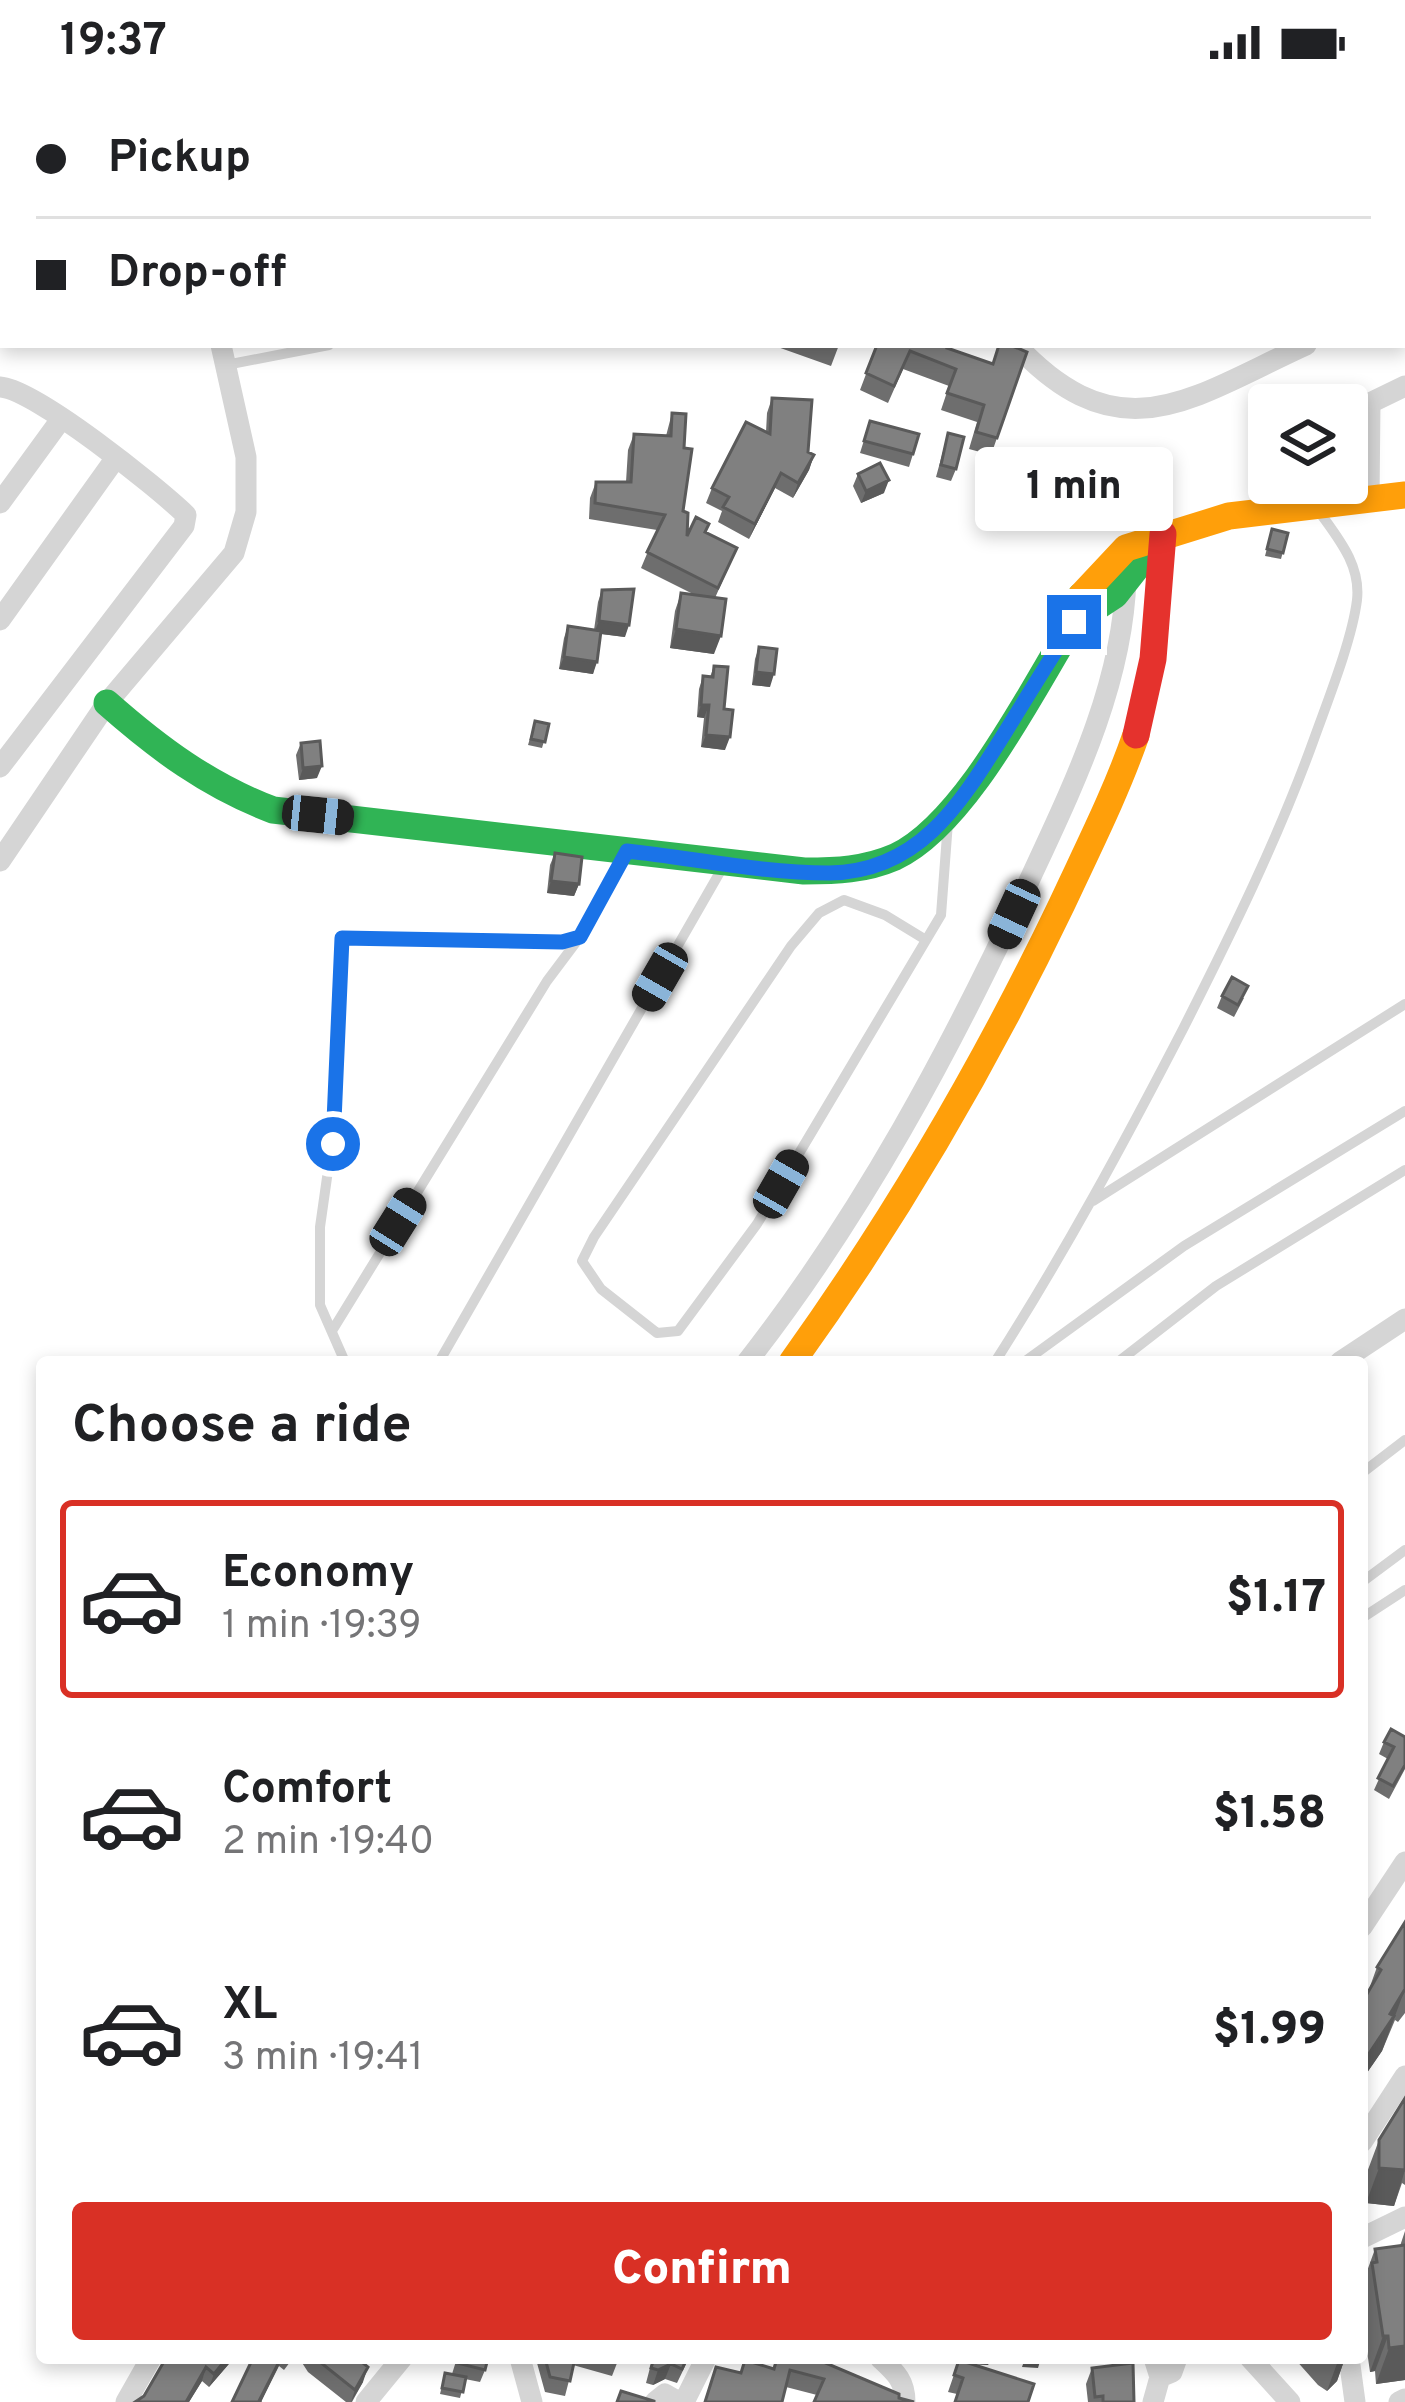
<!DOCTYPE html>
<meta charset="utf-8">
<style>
:root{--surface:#fff;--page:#f2f2f2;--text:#202124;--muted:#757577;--line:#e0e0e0;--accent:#d93025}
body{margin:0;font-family:Overpass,sans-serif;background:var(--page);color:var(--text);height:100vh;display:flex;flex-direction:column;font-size:45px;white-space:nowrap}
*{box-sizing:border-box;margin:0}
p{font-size:39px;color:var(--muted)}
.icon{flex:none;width:66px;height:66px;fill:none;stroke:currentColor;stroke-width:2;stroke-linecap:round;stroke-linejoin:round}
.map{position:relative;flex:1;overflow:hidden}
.panel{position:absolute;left:36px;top:1272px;width:1332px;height:1008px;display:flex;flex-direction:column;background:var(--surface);border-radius:12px;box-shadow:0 6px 18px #0003}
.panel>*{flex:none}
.top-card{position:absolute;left:0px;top:0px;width:1407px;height:264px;box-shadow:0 6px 18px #0003;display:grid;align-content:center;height:264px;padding:0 36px;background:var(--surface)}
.controls{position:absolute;left:1248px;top:300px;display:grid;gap:24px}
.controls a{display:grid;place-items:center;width:120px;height:120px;border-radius:12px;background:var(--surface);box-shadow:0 6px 18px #0003;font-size:60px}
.end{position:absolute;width:54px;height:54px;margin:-27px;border:15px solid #1a73e8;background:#fff;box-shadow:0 0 0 6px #fff}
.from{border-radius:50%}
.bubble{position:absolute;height:84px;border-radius:12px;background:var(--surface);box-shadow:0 6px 18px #0003;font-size:39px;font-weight:800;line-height:84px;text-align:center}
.car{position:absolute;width:36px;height:72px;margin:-36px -18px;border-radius:15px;box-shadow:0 0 9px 3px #0007;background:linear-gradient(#222 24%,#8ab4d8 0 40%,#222 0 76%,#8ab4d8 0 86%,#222 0)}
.top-card b{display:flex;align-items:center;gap:42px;height:114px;font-size:45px}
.top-card b+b{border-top:3px solid var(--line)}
.top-card i{width:30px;height:30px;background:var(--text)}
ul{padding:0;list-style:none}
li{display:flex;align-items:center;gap:36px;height:198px;margin:0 24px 18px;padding:0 12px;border:6px solid transparent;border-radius:12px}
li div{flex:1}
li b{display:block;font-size:45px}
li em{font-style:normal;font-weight:800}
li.on{border-color:var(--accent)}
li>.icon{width:108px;height:108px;stroke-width:1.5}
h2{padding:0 36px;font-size:54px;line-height:144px}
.action{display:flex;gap:24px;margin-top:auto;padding:24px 36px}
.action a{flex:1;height:138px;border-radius:12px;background:var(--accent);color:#fff;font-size:48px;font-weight:800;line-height:138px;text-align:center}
.status{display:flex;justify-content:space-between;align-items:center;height:84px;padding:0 60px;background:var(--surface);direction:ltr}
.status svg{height:33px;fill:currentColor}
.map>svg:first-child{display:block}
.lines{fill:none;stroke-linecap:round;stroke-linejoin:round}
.lane{stroke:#d5d5d5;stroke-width:10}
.street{stroke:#d5d5d5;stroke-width:21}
.fast{stroke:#30b455;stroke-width:27}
.slow{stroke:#ff9f0a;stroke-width:27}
.jam{stroke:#e5322d;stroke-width:27}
.wall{fill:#6e6e6e}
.shaded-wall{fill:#5a5a5a}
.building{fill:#808080;stroke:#5a5a5a;stroke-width:3}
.route{stroke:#1a73e8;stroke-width:15}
</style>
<div class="status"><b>19:37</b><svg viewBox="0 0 49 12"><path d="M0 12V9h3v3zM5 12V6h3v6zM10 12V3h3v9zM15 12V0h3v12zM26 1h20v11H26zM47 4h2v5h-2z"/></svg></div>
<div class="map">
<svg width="1405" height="2318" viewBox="0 0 1405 2318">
<rect width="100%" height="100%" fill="#fff"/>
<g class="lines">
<!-- lane -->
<path class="lane" d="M226,281L329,261
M926,856L885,831L844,816L819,829L791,862L594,1153L582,1177L601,1205L657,1249L678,1247L757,1140L941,831L948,738
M1093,1117L1405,920
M332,1247L547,897L580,853L625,770
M345,1278L320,1221V1143L337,1023V915L342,854L563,858L580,853
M439,1278L724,781
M995,1278C1064,1170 1124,1059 1183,945C1231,850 1278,755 1314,655C1328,616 1352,556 1357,516C1361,480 1337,453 1318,426
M1024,1278L1184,1162L1405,1027
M1118,1278L1216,1202L1405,1086
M1362,1389L1405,1356
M1362,1498L1405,1466
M1362,1534L1405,1506"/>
<!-- street -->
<path class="street" d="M338,0L339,3
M769,0L771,3
M912,0V3
M842,3L852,0
M1404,216H1405
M1016,261C1121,373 1192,313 1306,261
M0,303C35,305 157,403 186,431L184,442L0,683
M1369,417L1370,319L1405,302
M0,419L62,334
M0,536L115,375
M0,777L107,619L234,469L246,428V373L221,261
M747,1278C862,1131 951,965 1029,797C1073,702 1123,601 1126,494
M1340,1278L1405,1235
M1362,1843L1405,1778
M1362,2058L1405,1992
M1362,2154L1405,2133
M520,2274L532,2318
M880,2274C895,2288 905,2296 905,2318
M1250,2274L1290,2318
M1349,2274L1355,2318
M1160,2293L1172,2288L1177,2274
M126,2318L151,2274
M366,2318L402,2274
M655,2318L665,2310L679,2318L685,2316L706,2274
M1153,2318L1160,2293L1154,2274
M1399,2318L1405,2315"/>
<!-- fast -->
<path class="fast" d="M1074,538L1115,511L1163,450
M107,619C158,664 209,702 273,726L804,787C836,787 865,786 895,773C966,740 1032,605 1074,538L1081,512"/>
<!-- slow -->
<path class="slow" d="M1081,512L1126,464L1229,432L1405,411
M792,1278C896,1133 985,981 1062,820C1088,764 1116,709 1136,651"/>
<!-- jam -->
<path class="jam" d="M1136,651L1153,575L1163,450"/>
</g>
<!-- wall -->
<path class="wall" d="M772,261H839L831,282Z
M877,261L947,264L992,280L1027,268L991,371L969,365L977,338L941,326L949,302L903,285L888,319L860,306Z
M772,314L808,368L814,371L809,386L793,414L775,404L749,455L718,438L722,427L706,419L712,404L766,348L767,329Z
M672,329L684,364L683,427L687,452L709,440L706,449L737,464L715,514L714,570L670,564L675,527L681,509L695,511L641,484L657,446L589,435L590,414L596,398H626L628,366L634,350L666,352Z
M870,337L913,370L909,383L860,369Z
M948,349L956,385L951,397L936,393Z
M858,390L884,409L861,419L853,402Z
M1272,445L1288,449L1281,475L1265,472Z
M602,506L625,553L601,550L593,590L559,585L564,554L568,542L594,546L598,518Z
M759,563L770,603L752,601L755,575Z
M714,582L724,625L725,666L701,663L704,634L697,633L699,605L703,592L710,593Z
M535,637L549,640L542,664L528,661Z
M301,659L317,694L299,696L296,671Z
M555,769L579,800L574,812L547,809L550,781Z
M1222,912L1244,914L1234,933L1217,924Z
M1405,1653V1685L1389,1715L1374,1706L1388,1675L1379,1670L1384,1658Z
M1405,1838V1929L1398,1938L1395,1936L1382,1967L1362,1996V1914L1364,1915L1368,1908L1377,1883Z
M1405,2014V2101L1402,2099L1394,2122L1366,2119V2091L1379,2056Z
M1405,2147V2296L1376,2300L1375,2287L1370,2288L1362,2232V2201L1375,2165L1400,2162Z
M166,2274H234L209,2303L202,2297L189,2318H135L144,2312Z
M253,2274H293L284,2286L279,2282L261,2318Z
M299,2274H357L363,2298L352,2318H346L308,2288Z
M457,2274L485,2286L480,2298L465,2295L460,2314L440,2310L445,2289L452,2290Z
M539,2274H619L612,2292L573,2281L565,2312L545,2308L537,2279Z
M629,2274H689L677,2299L665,2295L653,2301L646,2299L651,2280Z
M776,2274H814L899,2314L817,2311L786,2303L782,2318H704L716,2283L740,2289L745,2276L773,2284Z
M916,2274H991L988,2281L971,2280L957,2310L948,2308L958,2279L922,2276Z
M1294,2274H1345L1337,2297L1327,2307L1318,2301Z
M1092,2284L1134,2318H1088L1086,2300Z"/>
<!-- shaded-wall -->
<path class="shaded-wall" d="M814,371L809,386L793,414L798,399Z
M781,389L775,404L749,455L755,440Z
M889,396L884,409L861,419L866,407Z
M987,396L1026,400L1022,410L983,406Z
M599,537L629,541L625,553L594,549Z
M676,545L721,552L714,570L670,564Z
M564,573L597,578L593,590L559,585Z
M756,588L774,590L770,603L752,601Z
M701,621H709L704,634L697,633Z
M706,651L730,653L725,666L701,663Z
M322,682L317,694L299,696L303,684Z
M551,797L579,800L574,812L547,809Z
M1405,1905L1382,1967L1362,1996V1980Z
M1379,2084L1405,2086L1394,2122L1366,2119Z
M1383,2252H1388L1375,2287L1370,2288Z
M1405,2262V2296L1376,2300L1389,2264Z
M227,2274H234L209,2303L214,2290Z
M282,2274L261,2318H259Z
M923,2274H991L988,2281L922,2276Z
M1025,2274H1041L1038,2284L1022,2283Z
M1339,2274H1345L1337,2297L1327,2307Z
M671,2280L665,2295L653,2301L658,2286Z
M206,2283L202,2297L189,2318H186Z
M368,2283L363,2298L351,2318L355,2306Z"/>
<!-- building -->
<path class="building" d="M877,261H948L947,264L993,280L999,261H1010L1027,268L997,354L976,348L984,321L947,309L956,285L910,267L894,302L866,289Z
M772,314L812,316L808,368L814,371L798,399L781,389L755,440L723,423L729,413L712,404L746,338L770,350Z
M672,329L686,330L684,364L692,365L683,427L688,429L687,452L696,433L709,440L705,448L737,464L718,504L647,468L665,431L595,419L596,398H631L634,350L671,352Z
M870,337L919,350L913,370L864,357Z
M948,349L964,353L956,385L941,381Z
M989,373L1029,383L1026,400L987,396Z
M880,379L889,396L866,407L858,390Z
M1272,445L1288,449L1283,469L1267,465Z
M634,505L629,541L599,537L602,506Z
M681,509L726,515L721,552L676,545Z
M568,542L601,547L597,578L564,573Z
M759,563L777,565L774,590L756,588Z
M714,582L728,583L724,625L733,626L730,653L706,651L709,621H701L703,592L713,593Z
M535,637L549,640L545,658L531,655Z
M320,657L322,682L303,684L301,659Z
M555,769L582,773L579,800L551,797Z
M1232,893L1248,902L1238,921L1222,912Z
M1391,1645L1405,1653V1681L1393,1702L1378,1694L1394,1663L1384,1658Z
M1405,1838V1905L1390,1930L1394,1932L1362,1980V1914L1364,1915L1381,1886L1377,1883Z
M1405,2014V2086L1379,2084V2056Z
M1405,2161V2262L1389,2264L1388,2252H1383L1372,2179L1377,2178L1375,2165Z
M166,2274H227L214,2290L206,2283L186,2318H135L144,2312Z
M253,2274H281L259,2317L260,2318H232Z
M315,2274H357L368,2283L355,2306Z
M458,2274H488L485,2286L457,2279Z
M545,2274H575L570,2297L550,2293Z
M654,2274H687L682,2285L671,2280L658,2286L651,2284Z
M777,2274H814L899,2310V2314L914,2318H814L824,2295L790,2286L782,2318H705L716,2283L741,2289L745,2276L774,2285Z
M959,2276L1034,2300L1028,2318H955L963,2294L954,2291Z
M1133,2279L1134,2318H1103V2312L1095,2313L1092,2284Z
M445,2289L466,2293L463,2308L442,2304Z
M621,2307L654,2317V2318H617Z"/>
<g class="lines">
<!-- route -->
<path class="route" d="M333,1060L342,854L562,858L580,853L627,767C693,774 762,789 829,789C921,788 962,717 1006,647C1028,611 1051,574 1074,538"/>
</g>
</svg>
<div class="controls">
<a><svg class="icon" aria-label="layers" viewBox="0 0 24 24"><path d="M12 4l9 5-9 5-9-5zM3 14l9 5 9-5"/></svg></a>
</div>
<i class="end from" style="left:333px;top:1060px"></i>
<i class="end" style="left:1074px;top:538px"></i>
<div class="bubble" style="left:975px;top:363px;width:198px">1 min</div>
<i class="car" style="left:318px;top:731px;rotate:96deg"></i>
<i class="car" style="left:1014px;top:830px;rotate:205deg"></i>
<i class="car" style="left:660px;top:893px;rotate:210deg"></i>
<i class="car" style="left:781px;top:1100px;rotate:30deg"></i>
<i class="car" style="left:398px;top:1138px;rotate:32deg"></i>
<div class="top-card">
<b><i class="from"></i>Pickup</b>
<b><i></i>Drop-off</b>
</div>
<section class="panel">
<h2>Choose a ride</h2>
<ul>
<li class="on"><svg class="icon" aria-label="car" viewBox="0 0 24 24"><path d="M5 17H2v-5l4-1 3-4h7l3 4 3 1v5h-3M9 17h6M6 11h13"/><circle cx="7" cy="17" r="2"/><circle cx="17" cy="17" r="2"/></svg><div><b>Economy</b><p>1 min · 19:39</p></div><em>$1.17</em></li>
<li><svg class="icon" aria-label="car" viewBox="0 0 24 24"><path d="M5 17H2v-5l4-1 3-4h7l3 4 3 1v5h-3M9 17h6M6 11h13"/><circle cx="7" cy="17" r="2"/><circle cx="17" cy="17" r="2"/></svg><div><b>Comfort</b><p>2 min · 19:40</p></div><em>$1.58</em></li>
<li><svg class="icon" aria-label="car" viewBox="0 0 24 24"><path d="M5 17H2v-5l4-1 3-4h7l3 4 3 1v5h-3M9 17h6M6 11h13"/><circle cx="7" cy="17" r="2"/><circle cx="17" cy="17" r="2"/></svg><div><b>XL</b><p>3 min · 19:41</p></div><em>$1.99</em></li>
</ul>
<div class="action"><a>Confirm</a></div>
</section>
</div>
